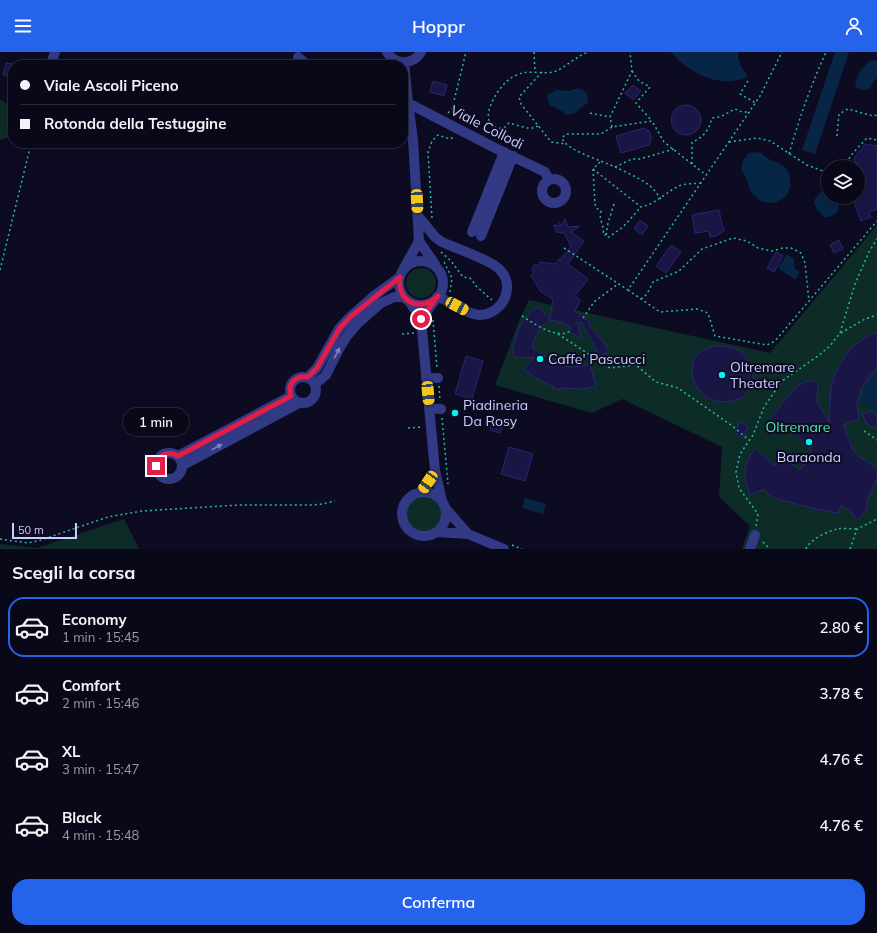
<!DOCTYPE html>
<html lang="it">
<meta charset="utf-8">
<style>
:root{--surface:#090819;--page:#121122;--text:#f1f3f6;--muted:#999aa2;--line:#292938;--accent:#2563eb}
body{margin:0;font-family:Mulish,sans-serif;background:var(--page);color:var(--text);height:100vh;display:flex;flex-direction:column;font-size:15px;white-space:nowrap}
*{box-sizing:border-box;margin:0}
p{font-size:13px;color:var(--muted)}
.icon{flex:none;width:22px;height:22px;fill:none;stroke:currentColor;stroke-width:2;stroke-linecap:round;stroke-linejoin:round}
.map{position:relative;height:497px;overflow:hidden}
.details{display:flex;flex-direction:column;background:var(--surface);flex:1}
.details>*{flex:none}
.guide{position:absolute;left:8px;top:8px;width:400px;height:88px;border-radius:16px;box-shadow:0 4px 16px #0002,0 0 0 1px var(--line);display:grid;align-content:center;height:88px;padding:0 12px;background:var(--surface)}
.tools{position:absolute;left:821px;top:108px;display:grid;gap:8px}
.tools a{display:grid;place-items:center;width:44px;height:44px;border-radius:50%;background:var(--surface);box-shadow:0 4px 16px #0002,0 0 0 1px var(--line);font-size:20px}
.scale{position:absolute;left:12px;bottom:10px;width:65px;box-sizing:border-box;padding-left:4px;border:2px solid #cbccff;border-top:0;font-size:11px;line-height:14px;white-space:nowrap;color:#cbccff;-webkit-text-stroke:3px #0c0b21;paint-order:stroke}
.end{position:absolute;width:18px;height:18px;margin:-9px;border:5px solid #e11d48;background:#fff;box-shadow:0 0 0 2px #fff}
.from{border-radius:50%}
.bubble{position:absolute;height:28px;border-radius:14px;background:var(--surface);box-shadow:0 4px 16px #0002,0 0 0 1px var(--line);font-size:13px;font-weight:600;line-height:28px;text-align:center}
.car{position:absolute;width:12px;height:24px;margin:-12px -6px;border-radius:5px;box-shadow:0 0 3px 1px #0007;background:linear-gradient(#f5c518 24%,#345 0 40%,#f5c518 0 76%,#345 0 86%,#f5c518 0)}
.guide b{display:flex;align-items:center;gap:14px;height:38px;font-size:15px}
.guide b+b{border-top:1px solid var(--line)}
.guide i{width:10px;height:10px;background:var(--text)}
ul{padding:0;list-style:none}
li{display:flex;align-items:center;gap:12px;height:60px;margin:0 8px 6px;padding:0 4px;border:2px solid transparent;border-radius:16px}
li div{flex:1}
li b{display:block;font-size:15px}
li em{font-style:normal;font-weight:600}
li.current{border-color:var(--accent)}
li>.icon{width:36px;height:36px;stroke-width:1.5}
h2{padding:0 12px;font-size:18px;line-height:48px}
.button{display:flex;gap:8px;margin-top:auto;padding:8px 12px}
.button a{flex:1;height:46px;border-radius:16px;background:var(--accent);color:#fff;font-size:16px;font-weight:600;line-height:46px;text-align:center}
header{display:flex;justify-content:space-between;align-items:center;height:52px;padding:0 12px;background:var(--accent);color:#fff;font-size:18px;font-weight:600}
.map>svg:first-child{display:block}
.green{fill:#0e2c27}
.water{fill:#072545}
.building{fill:#191544;stroke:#2b2572}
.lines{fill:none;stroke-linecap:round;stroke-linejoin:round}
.path{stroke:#23bc9f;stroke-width:1.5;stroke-dasharray:2 3;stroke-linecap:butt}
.minor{stroke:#323985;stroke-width:10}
.oneway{fill:#7e82c2}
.route{stroke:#e11d48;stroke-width:5}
.poi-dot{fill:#00f6f0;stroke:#0c0b21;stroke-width:1.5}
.labels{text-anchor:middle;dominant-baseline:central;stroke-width:4;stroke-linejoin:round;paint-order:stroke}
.street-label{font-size:14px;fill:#cbccff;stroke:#0c0b21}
.poi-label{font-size:14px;fill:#cbccff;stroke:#0c0b21;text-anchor:start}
.park-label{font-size:14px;fill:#4de9ae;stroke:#0c0b21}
</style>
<header><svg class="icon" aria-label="menu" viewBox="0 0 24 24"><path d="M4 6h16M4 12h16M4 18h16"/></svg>Hoppr<svg class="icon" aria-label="person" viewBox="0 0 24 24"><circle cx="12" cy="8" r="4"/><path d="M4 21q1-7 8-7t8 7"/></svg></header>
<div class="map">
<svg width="877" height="497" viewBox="0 0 877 497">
<rect width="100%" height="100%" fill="#0c0b21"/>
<!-- green -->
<path class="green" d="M0,47L13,56V84L0,88Z
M877,173V497H742L750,474L719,445L722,395L622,347L592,361L495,333L520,267L529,248L770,301Z
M406 231a15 15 0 1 1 30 0a15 15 0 1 1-30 0Z
M405 462a19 19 0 1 1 38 0a19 19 0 1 1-38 0Z
M124,467L139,497H0V492L37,496Z"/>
<!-- water -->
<path class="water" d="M671,0H738C738,10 741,16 748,24C723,39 687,20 671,0Z
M835,0H849L815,102L802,98Z
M871,8L877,9V26L873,30L870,37C864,38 860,38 855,35C856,23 862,15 871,8Z
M578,36L587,41L588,51L579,57L576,61L565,63L564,60L549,53L547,43L556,38L569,39Z
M760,100C764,104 768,107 773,109C775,110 777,110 779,111C790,116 793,131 788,141C786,145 780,148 776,151L762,150L751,140L747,128L741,117L743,108L749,101Z
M826,138L828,139V145H835C845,155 835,166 824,165C817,157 809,152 818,143C820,140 822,140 826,138Z
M787,202L794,207L795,217L800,220L795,228L778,216Z
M877,320V363C873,356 869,353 861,351C861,338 868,328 877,320Z
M525,446L546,452L543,462L522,456Z"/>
<!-- building -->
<path class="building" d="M6,11L13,12V25L3,23Z
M433,29L447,33L444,44L430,40Z
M633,33L641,39L633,48L625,41Z
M671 68a15 15 0 1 1 30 0a15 15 0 1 1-30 0Z
M644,76L649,79L651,84V88L649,93L621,101L616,84Z
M865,92L877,94V157L869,160L871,165L861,169L852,145H858V111L856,112L854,106Z
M719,158L722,173L725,178L716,184L710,185L709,179L695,181L692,163Z
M565,167L568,175L580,174L571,180L584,189L568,212L588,227L575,244L579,247L580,249L575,259L591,271L589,274L604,291L609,299L600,304L581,270L577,271L582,288L570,279V275L563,271L550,268L542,274L535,284L532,296L553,310L565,314L574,315L590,313L593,322H592L596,334L583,337L561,336L560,338L553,336V334L539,328L524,317L534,306L514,305L513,295L520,273L532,259L539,255L550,268L553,247L541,240L531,223L534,220L532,218L534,213H538L540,210L555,212L559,207H561L571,194L564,181L556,180L554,173L561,174L559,171L562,173Z
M640,168L648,174L642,183L634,177Z
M839,188L843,197L834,201L830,193Z
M671,193L681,200L666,221L656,214Z
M776,200L783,204L774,220L767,216Z
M877,280V317L870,323L861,338L857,351L859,367L843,373L853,398L858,404L871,412L877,419V427L867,448V457L858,468L849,458L841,454L838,461L816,457L774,446L768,442L764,437L750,443L746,430L745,422L746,413L750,404L756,397L774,413L784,409L794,413L799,418L809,409L811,401V393L803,391L792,376L769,370L776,359L794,337L802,331L811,329L818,330L817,350L829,370L831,335L835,322L843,307L852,295L866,285Z
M714,294H725L736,297L745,304L751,314L753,324L752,336L743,345L732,349L721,350L710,347L701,341L695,332L692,321L693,309L695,305L703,298Z
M466,304L483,309L472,347L455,342Z
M872,359L877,365V376L869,374L862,362Z
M493,366L504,369L500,381L490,378Z
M740,370L748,374L743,385L735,381Z
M509,395L533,402L525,429L501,422Z"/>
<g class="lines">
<!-- path -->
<path class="path" d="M534,0L535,20
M632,19L639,29L650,35L636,51L652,69
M542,20L519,45L521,52L551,90L566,92
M748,29L740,42L756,51
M448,61L452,57L466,0
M590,61L610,65
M538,74L534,76H527L509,71L504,76C497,77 492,75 489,68C485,56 501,32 511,26C514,24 519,22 522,21C532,19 545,22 553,20C562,18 569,10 577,6C580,3 584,2 588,0
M612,75L610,65L632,19L630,0
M837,84L839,62L848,57L873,64L877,63
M729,90L757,86L770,89L807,113L828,121
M789,102C799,67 811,33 826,0
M600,110L593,117L641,155C656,152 666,140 679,134C685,131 695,132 701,131
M692,112V90C703,86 709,78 712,66L720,65L735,57L742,60H750
M615,115L632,107H640L674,97
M843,115L853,101L867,86L877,88
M593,117L595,152L596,156L601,159C598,167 605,174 603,182L606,183
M661,147C657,142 653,136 649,133C639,126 626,120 615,115C603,109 565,98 562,86L566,82H601L612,75L652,69L664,90L706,123
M614,152L608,171L606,184L609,185L623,175L641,155
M432,166L428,100L432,89L438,83L450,87L452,86V84
M564,196L628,238L760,44L782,0
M441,200L451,209L463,225L470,226L477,235L492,248
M444,210L452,226L450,240
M0,218L30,96
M628,238L660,260L697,257L708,261L715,284L767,293L775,289L877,169
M641,247L647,242L653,230L679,219L702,197L733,186L747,189L758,196L772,199L783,196H791L801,201L805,211L809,249
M522,264C533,271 557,288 570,279
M583,266L594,250L618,232
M433,268L437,316
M841,281L865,267L877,263
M402,282L414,281
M558,282L610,316L636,313L656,330L678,336L731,373L749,388
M439,334L440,348
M442,366L448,432
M408,376L422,375
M864,379L877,388
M756,474L758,462L739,436L736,420L740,402L753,383L764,355L782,329L818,304L830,294L840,281L855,232L869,200L877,187
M0,487L28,491L41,488L108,465L142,459L239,453H311L322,452L335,449
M763,490L770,497
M512,493L522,497
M806,497C809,488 828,479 837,477C843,476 851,477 857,477
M850,497L857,477L877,467"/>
<!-- minor -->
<path class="minor" d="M387,0C395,14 414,13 421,0
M298,5L307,13
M51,13L55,0
M403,50L408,51L495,96L545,120L549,128
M542 139a12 12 0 1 1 24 0a12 12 0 1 1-24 0Z
M418,164L435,185L442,190C457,197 486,206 498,216C517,232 504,262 480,263C468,263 449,250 438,244L421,267
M472,180L504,100
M481,184L513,104
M419,189L435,212
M399 231a22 22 0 1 1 44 0a22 22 0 1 1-44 0Z
M403,218L419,189L413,88L408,51L404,11
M409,249L421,267L435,419L442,449
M290 338a13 13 0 1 1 26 0a13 13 0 1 1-26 0Z
M308,325L317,316L339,277L350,265L375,243L400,225
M426,326H438
M315,332L326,323L339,297L347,284L357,272L381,251L394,245H404
M429,356L441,357
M156 414a13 13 0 1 1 26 0a13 13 0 1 1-26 0Z
M178,404L291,344
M183,413L299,351
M420,440L435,419
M402 462a22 22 0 1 1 44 0a22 22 0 1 1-44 0Z
M446,457L468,482
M437,480L468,482L504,497
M750,497L755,483"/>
</g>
<!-- one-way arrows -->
<defs><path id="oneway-solid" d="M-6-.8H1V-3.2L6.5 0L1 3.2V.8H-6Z"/></defs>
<g class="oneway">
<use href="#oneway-solid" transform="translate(337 301) rotate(-62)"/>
<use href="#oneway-solid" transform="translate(217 395) rotate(-28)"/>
</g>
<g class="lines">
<!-- route -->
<path class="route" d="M156,414C158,403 168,398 178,404L291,344C287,332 295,323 308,325L317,316L339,277L350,265L400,225C396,250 420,261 438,244L421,267"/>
</g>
<!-- markers -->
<g class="poi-dot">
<circle cx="540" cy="307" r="4"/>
<circle cx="722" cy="323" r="4"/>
<circle cx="455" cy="361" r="4"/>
<circle cx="809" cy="390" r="4"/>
</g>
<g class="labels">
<!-- street labels -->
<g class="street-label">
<text transform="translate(487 75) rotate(27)">Viale Collodi</text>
</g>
<!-- poi labels -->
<g class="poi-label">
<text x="548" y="307">Caffe' Pascucci</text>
<text x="730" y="315">Oltremare<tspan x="730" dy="16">Theater</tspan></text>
<text x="463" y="353">Piadineria<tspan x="463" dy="16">Da Rosy</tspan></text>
<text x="809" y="405" text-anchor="middle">Baraonda</text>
</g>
<!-- park labels -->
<g class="park-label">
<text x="798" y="375">Oltremare</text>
</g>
</g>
</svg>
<div class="tools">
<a><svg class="icon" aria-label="layers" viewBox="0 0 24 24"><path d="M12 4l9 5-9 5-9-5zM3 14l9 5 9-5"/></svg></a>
</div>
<div class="scale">50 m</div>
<i class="end from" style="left:421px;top:267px"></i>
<i class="end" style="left:156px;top:414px"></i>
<div class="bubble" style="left:123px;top:356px;width:66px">1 min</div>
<i class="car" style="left:417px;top:149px;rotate:177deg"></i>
<i class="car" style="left:457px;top:254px;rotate:118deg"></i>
<i class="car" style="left:428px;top:341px;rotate:175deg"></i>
<i class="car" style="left:428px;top:430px;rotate:214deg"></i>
<div class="guide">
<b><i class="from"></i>Viale Ascoli Piceno</b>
<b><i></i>Rotonda della Testuggine</b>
</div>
</div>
<section class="details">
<h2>Scegli la corsa</h2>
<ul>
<li class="current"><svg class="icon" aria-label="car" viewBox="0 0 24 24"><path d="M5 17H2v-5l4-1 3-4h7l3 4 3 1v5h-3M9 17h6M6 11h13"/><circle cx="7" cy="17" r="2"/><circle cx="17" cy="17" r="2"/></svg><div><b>Economy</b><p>1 min · 15:45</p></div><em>2.80 €</em></li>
<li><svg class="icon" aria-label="car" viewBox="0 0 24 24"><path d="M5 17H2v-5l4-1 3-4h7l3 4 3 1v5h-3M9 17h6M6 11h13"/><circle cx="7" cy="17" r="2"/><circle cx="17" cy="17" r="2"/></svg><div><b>Comfort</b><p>2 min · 15:46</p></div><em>3.78 €</em></li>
<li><svg class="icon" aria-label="car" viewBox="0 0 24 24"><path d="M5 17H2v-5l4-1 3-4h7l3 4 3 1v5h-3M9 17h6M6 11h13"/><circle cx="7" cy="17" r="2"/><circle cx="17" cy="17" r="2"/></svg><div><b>XL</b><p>3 min · 15:47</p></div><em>4.76 €</em></li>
<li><svg class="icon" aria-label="car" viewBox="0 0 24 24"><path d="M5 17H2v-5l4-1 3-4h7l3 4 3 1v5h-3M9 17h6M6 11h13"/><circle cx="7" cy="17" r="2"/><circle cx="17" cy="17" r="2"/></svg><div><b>Black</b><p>4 min · 15:48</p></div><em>4.76 €</em></li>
</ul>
<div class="button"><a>Conferma</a></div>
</section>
